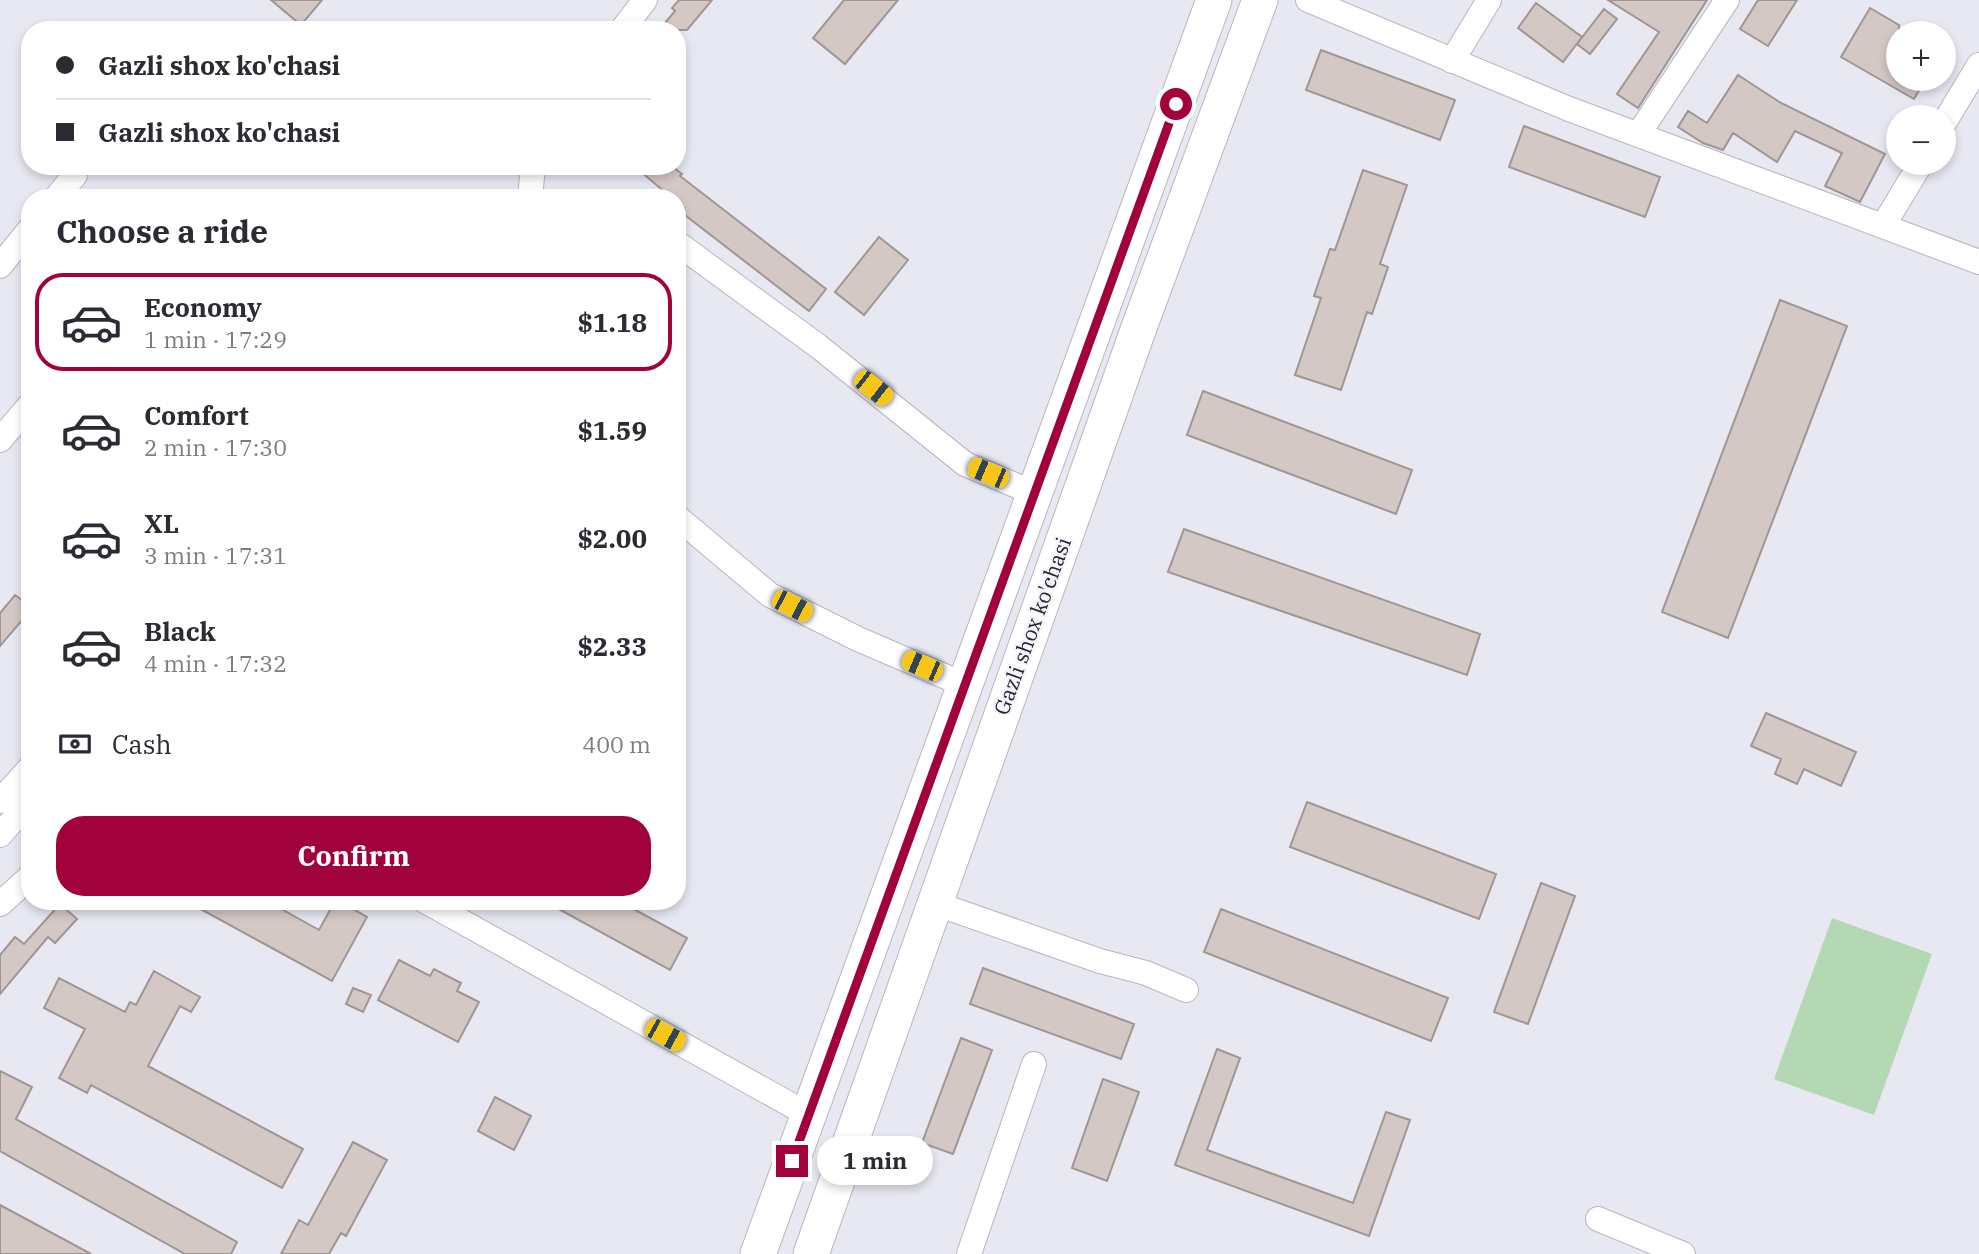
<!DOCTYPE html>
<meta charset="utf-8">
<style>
:root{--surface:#fff;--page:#f2f2f3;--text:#2b2b33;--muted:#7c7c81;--line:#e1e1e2;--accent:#a1023c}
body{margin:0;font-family:"IBM Plex Serif",serif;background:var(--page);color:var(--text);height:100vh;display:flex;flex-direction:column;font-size:26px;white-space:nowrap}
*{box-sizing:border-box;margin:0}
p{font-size:23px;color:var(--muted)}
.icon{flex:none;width:38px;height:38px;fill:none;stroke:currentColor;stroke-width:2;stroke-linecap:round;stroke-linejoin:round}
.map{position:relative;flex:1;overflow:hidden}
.panel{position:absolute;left:21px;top:189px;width:665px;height:721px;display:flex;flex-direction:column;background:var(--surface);border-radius:28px;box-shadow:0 4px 10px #0003}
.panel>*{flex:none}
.guide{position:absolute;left:21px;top:21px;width:665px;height:154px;border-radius:28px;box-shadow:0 4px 10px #0003;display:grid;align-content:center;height:154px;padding:0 35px;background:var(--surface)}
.controls{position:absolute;left:1886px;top:21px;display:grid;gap:14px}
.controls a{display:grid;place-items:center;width:70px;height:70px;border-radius:50%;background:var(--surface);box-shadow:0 4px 10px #0003;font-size:35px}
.end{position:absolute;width:32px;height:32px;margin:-16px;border:9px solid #a1023c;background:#fff;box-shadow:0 0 0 4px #fff}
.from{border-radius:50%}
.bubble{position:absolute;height:49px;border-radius:24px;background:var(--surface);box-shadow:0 4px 10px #0003;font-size:23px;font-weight:700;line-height:49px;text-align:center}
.car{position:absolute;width:21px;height:42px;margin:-21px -10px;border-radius:9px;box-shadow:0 0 5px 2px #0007;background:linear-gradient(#f5c518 24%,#345 0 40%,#f5c518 0 76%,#345 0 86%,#f5c518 0)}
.guide b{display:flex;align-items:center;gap:24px;height:66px;font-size:26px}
.guide b+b{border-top:2px solid var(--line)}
.guide i{width:18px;height:18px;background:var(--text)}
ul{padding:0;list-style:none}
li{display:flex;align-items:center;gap:21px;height:98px;margin:0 14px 10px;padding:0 21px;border:4px solid transparent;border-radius:28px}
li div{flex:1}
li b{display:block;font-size:26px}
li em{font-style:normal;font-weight:700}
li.active{border-color:var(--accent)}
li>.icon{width:63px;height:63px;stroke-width:1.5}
h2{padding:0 35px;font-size:32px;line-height:84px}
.pay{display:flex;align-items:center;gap:18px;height:77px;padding:0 35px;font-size:26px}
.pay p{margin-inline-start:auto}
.button{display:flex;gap:14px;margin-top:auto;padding:14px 35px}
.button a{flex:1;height:80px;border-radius:28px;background:var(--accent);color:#fff;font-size:28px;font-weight:700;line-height:80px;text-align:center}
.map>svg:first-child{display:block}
.green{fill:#b4d8b4}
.building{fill:#d4c8c5;stroke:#a19593;stroke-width:2}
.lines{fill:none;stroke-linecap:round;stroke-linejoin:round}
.minor-casing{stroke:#b6b7c1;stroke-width:26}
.highway-casing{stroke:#b6b7c1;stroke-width:37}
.minor{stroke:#fff;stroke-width:24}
.highway{stroke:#fff;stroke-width:35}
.route{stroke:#a1023c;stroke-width:9}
.labels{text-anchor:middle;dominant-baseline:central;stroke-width:5;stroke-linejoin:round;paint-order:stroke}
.street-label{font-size:21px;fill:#26262a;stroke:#f4f5fe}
</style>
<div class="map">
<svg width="1979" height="1254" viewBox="0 0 1979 1254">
<rect width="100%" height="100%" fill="#e7e8f2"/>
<!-- green -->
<path class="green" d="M1832,918L1932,954L1874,1115L1774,1079Z"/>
<!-- building -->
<path class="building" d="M271,0H322L301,25Z
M679,0H712L687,30H659L675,11L672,8Z
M844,0H898L845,64L813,38Z
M1608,0H1707L1638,108L1617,94L1659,32Z
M1758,0H1797L1768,46L1740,29Z
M1536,3L1582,37L1563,62L1518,28Z
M1870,8L1899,25V79H1926L1914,99L1841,57Z
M1604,9L1617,19L1590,54L1577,44Z
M1321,50L1455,100L1440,140L1306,90Z
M1738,75L1781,103L1885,154L1860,202L1825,186L1842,153L1795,131L1777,162L1733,133L1723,150L1703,143L1678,127L1688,111L1707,123Z
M1524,126L1660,177L1645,217L1509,167Z
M634,166H672L682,174L680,176L826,289L809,311L681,212L684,208L677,203V198H672Z
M1363,170L1407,185L1380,264L1388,267L1372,314L1367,312L1341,390L1295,375L1321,298L1314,296L1330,249L1335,250Z
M879,237L908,260L864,315L835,292Z
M1780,300L1847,326L1728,638L1662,612Z
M1203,391L1412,470L1396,514L1187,435Z
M1184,529L1480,634L1467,675L1168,572Z
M15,595L30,606V611L0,646V613Z
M1766,713L1856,752L1841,786L1804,769L1797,784L1775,774L1781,759L1751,746Z
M1307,802L1496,874L1479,919L1290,847Z
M1541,883L1575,896L1528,1024L1494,1012Z
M186,901H267L319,930L335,901H339L367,917L332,981Z
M544,901H619L687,938L670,970Z
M60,904L77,919L55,943L48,937L0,994V955L15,937L24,944Z
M1221,909L1448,998L1431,1041L1204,952Z
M399,960L430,976L434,969L461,983L457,991L479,1002L458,1042L378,1000Z
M983,968L1134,1024L1121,1059L970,1004Z
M154,971L200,997L191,1012L180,1006L148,1066L303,1149L282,1188L91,1085L87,1093L59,1078L85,1029L44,1008L59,978L125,1012L130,1002L136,1005Z
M353,988L371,995L363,1012L346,1004Z
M961,1038L992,1050L953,1154L922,1143Z
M1217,1049L1240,1058L1207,1150L1353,1203L1386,1112L1410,1120L1369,1236L1175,1165Z
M0,1071L32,1087L16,1119L237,1242L231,1254H185L0,1151Z
M1103,1079L1139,1092L1107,1181L1072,1168Z
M495,1097L531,1116L514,1150L478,1131Z
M353,1142L387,1160L346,1236L341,1233L329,1254H281L299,1220L308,1225Z
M0,1205L91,1254H0Z"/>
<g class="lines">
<!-- minor casing -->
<g class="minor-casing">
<path id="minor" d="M1308,0L1569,109L1979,262
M622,30L645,0
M1452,61L1489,0
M1944,123L1979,65
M1638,135L1727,0
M56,198L75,175
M530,198L533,166
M1883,226L1921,163
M677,243L818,346L965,464L1034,493
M0,266L30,229
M0,440L29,406
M677,517L770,595L858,639L965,685
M0,801L30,768
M0,835L30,801
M425,901L809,1115
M934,903L1100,961L1146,973L1186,990
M0,904L30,877
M1598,1219L1683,1254
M969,1254L1034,1064"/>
</g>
<!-- highway casing -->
<g class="highway-casing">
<path id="highway" d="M758,1254L1214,0
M811,1254L1137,333L1260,0"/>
</g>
<!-- minor -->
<use href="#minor" class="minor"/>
<!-- highway -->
<use href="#highway" class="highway"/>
</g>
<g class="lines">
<!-- route -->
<path class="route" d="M792,1161L1176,104"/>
</g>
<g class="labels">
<!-- street labels -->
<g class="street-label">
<text transform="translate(1032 626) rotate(-70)">Gazli shox ko'chasi</text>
</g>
</g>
</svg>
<div class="controls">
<a>+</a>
<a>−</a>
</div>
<i class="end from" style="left:1176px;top:104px"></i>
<i class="end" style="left:792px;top:1161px"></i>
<div class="bubble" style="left:817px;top:1136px;width:116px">1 min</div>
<i class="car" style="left:873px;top:388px;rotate:128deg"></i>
<i class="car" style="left:988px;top:473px;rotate:293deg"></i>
<i class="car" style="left:792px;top:606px;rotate:117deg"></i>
<i class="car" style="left:922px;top:666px;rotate:293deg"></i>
<i class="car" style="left:665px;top:1035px;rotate:119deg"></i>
<div class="guide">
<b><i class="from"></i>Gazli shox ko'chasi</b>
<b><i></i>Gazli shox ko'chasi</b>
</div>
<section class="panel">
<h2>Choose a ride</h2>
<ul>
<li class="active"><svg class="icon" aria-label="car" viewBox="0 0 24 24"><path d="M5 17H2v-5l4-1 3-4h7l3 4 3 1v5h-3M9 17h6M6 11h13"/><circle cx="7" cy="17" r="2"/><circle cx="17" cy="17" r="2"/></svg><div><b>Economy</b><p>1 min · 17:29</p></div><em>$1.18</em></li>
<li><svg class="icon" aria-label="car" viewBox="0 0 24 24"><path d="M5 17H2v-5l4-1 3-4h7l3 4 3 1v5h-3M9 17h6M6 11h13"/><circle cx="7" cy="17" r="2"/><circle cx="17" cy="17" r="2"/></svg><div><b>Comfort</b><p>2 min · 17:30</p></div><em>$1.59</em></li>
<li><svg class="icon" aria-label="car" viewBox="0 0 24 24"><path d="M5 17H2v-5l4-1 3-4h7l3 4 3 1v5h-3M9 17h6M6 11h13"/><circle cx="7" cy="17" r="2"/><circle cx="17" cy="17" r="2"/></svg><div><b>XL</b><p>3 min · 17:31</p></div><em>$2.00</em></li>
<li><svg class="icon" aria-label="car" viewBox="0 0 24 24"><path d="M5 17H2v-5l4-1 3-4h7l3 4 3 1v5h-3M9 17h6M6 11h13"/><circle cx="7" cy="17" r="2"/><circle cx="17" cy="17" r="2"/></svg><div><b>Black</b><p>4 min · 17:32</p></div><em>$2.33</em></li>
</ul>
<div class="pay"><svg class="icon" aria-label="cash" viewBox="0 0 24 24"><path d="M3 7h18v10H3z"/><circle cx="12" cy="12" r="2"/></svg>Cash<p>400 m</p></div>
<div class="button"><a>Confirm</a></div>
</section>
</div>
